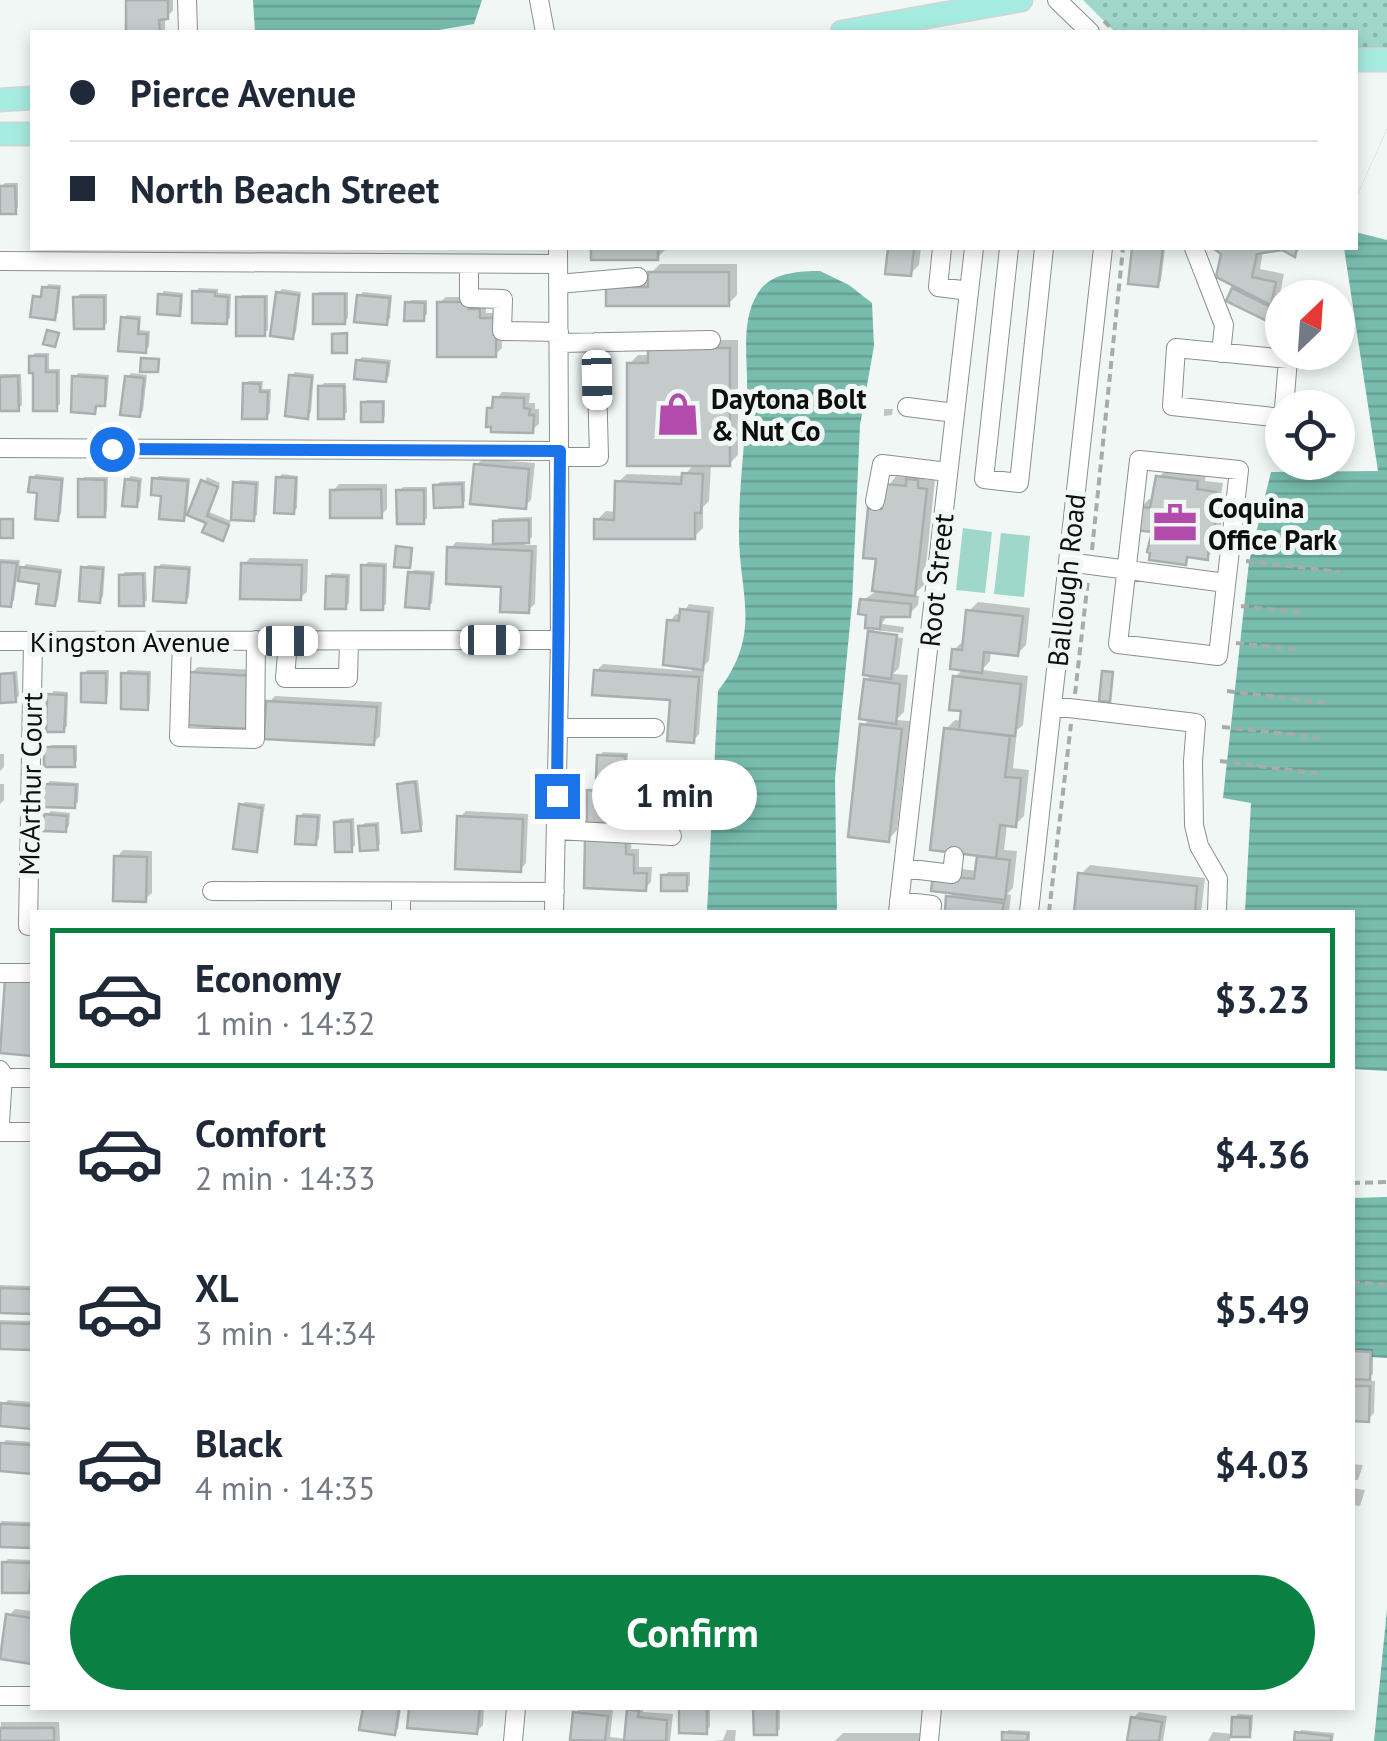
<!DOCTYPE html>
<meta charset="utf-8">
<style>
:root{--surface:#fff;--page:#f2f2f3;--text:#1f2937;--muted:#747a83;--line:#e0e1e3;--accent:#0b8043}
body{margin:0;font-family:"PT Sans",sans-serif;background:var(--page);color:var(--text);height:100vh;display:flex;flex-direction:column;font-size:38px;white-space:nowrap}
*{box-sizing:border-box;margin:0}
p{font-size:32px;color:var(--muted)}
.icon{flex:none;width:55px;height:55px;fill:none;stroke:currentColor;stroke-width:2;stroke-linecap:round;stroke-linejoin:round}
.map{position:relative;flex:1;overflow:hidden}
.panel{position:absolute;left:30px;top:910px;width:1325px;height:800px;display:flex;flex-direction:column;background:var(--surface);border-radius:0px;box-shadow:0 5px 15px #0003}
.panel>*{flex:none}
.hud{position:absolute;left:30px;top:30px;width:1328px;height:220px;border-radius:0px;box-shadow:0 5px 15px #0003;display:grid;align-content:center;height:220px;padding:0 40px;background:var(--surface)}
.needle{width:65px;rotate:25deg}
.controls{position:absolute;left:1265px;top:280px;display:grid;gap:20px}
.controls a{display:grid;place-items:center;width:90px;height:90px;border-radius:50%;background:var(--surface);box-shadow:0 5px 15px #0003;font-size:50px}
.end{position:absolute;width:45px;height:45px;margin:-22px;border:12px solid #1a73e8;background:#fff;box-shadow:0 0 0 5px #fff}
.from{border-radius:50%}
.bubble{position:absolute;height:70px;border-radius:35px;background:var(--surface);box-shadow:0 5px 15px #0003;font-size:32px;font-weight:600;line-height:70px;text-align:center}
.car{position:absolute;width:30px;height:60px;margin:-30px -15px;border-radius:12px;box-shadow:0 0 8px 2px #0007;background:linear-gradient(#fff 24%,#345 0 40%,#fff 0 76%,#345 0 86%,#fff 0)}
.hud b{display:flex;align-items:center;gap:35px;height:95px;font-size:38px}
.hud b+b{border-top:2px solid var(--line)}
.hud i{width:25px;height:25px;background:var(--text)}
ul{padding:18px 0 0;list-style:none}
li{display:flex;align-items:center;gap:30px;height:140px;margin:0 20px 15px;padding:0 20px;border:5px solid transparent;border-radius:0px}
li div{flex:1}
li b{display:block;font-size:38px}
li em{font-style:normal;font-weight:600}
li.current{border-color:var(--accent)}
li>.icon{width:90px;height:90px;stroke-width:1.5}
.cta{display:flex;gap:20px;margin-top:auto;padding:20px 40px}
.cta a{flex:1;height:115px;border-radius:60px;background:var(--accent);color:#fff;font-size:40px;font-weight:600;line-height:115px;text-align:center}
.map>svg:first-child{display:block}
.grass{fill:url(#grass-dots)}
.pitch{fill:#a0d7cb}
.water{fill:url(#water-rules)}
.pier{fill:#f0f7f5}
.shadow{fill:#0003}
.building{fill:#c5cbca;stroke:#a9afae;stroke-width:2.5}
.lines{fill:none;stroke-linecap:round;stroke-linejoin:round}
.minor-casing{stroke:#8a908f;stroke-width:20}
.major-casing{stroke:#d3d4d4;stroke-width:25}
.path{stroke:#a6acaa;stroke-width:4;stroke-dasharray:8 5;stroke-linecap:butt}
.minor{stroke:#fff;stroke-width:18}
.major{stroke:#a6ebdf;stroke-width:22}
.route{stroke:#1a73e8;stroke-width:12}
.labels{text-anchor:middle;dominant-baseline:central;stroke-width:10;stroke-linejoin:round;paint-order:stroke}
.poi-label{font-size:28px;font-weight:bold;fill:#0c0f0e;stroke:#f0f7f5;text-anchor:start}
.street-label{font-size:28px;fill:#0c0f0e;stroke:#f0f7f5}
</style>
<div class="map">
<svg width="1387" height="1741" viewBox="0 0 1387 1741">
<defs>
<pattern id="grass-dots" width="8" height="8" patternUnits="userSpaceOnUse" patternTransform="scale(2.5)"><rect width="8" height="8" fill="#a0d7cb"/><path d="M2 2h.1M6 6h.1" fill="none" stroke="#89b7ad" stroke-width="1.8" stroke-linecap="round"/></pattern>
<pattern id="water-rules" width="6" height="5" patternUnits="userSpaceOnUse" patternTransform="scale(2.5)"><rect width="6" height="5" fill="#78bcae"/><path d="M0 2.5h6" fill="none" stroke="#67a094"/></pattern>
</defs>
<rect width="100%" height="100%" fill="#f0f7f5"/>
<!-- grass -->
<path class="grass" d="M1083,0H1387V61L1355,60V32H1115Z"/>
<!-- pitch -->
<path class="pitch" d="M963,528L992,532L985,593L956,590Z
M1001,533L1030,536L1024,597L994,594Z"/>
<!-- water -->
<path class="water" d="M253,0H482L474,24L427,32H255Z
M1387,129V1071L1353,1069L1352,912H1245L1251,803L1223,798L1249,562L1271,472L1378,471L1344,248H1355V200Z
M820,271L849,285L872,303L874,346L860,425L852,604L835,778L837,912H707L718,691C764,632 738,593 739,529C739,483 746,437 747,391C748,360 740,321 758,293C770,273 798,271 820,271Z
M1387,1197V1358L1353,1356V1198Z
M1387,1609V1741H1374Z"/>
<!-- pier -->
<path class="pier" d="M1387,129V240L1355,232V200Z"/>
<!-- shadow -->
<path class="shadow" d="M128,0H173V11L165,17V32H129Z
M5,183H18V208L15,211L1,187Z
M594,248H666V249L657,258H594Z
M890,248H921L919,265L910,274L888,271Z
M1135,248H1165L1161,281L1157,285L1131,282Z
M1216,248H1215H1301L1295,254L1282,248L1263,250L1260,269L1284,274L1280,294L1272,302L1275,304L1267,318L1234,290L1238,286L1224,252Z
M660,264H737V295L728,304H609L618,279H651V273Z
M48,284L61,285L58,313L55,317L35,297L44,294Z
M199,288L218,289V293L231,294L230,318L226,321L195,292Z
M282,289L301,292L296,332L293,336L278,293Z
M164,291L183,293L182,309L179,313L160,295Z
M319,292H348V318L344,322L315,295Z
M363,292L392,295L390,319L386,322L359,296Z
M80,294H107V323L103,327L76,298Z
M242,295H268V330L264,333L238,298Z
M446,297H474L486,304V313H501L502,348L495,355L439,303Z
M411,300H427V314L423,318L407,303Z
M127,315L141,316L140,330L150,331L149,347L145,351L123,318Z
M659,340H738V455L729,464H711L709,501L703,507V528L694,537L597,520L606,511L617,512L618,482L627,474L684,476L694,464L629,364L638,355H650Z
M35,353H49V369H60V404L56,408L35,370L31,357Z
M362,357L391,360L389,376L385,380L358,361Z
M295,372L314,374L311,412L307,416L291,376Z
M78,373L109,375L107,400L98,403L95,411L75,377Z
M131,373L147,375L143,411L139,414L128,377Z
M0,374H21L22,405L18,408L0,409Z
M249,381H263L262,389H271L270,413L266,417L245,384Z
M324,383H346L347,412L343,416L321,387Z
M502,392L530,393L529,403H535V409H539V424L532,430L489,409Z
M367,400H385V416L382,419L364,403Z
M884,409H893L892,415L884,416Z
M483,459L535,463L531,500L525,506L476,465Z
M1168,468L1206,473L1205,481L1223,483L1219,508L1223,509L1221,525L1216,531V548L1207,557L1192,555L1185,562L1140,508L1149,499H1154L1159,477Z
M918,471L926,472L925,480H935L924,585L913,595L919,596L918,605L909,614H888L882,624L904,627L903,633L874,630V635L903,638L899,668L893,674L908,675L904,712L896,720L910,721L897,830L889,839L863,726L870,718L866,680L872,674L870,632L876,626L862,601L875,592L878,557L871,509L896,476L911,477Z
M36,474L64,477L61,514L57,518L32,478Z
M282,474L298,476L297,508L293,512L278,478Z
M131,476L142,478L140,501L136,505L127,480Z
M159,476L190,478L187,515L184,518L155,479Z
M84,477H108L107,511L104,514L81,480Z
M207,477L220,483L209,512L231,521L223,538L209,521L190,514Z
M240,480L259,481L257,515L253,518L236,484Z
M465,481V501L462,505L436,486L440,482Z
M339,484H387V509L381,515L333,491Z
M403,487H427V518L423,522L399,491Z
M532,517V537L524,545H537L535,604L528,610L504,584L450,549L456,542L496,544V522L499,518Z
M250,558L308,559L307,592L300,598L244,564Z
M0,559L20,560L18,573L26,564L62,569L58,600L54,604L41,581L17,578L14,600L10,604H0Z
M368,562L387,563L386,604L382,607L364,566Z
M161,564L191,566L189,597L185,601L157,568Z
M88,565L105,566L103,597L99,600L84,569Z
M414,570L435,571L432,603L428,606L410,574Z
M125,572H146L147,600L143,604L121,576Z
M332,573L350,574L349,603L345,607L328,577Z
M978,602L1030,608L1026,645L1017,654L991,651L990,661L982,670L1028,676L1023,725L1017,730L1013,768L1029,770L1024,816L1015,825L1007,824L1004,850L1017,851L1013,888L1007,894L1011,895L1009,912H947L949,898L955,891L944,867L978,871L980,854L946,729L955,720L962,721L964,709L955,677L964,668L954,650L963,641L969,611Z
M689,604L714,607L709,661L698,671H704L699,734L693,741L672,698L596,671L603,664L692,671L670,621L676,614L682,615Z
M198,667L257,670L189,723L191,673Z
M87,670H109L108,696L105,700L84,674Z
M128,670L151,671L150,703L147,707L124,674Z
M17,671L19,696L15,700L0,701V673Z
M54,691L68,692L67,726L63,730L50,695Z
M275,696L382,702L380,736L374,742L269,702Z
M51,745H77V761L73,765L47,748Z
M603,752L628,753L627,773L624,777L599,756Z
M0,754H4V767L0,771Z
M418,780L423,825L420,829L400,785L404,781Z
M50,781L79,783L78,802L74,805L46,785Z
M0,784H4V800L0,804Z
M596,785H648V814L641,821L590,791Z
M245,802L265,804L259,846L256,850L241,806Z
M51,811L70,813L69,826L65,830L47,815Z
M466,811L528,814L526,863L520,870L460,817Z
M303,813L321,814L319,839L315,842L299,817Z
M354,818L355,845L351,849L337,823L340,819Z
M379,822L380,844L377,848L361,827L365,823Z
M594,832L632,834L631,849H639V867H652L651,882L645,888Z
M123,850L152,851V893L145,899L117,857Z
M1090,865L1205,878L1201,912H1077L1081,874Z
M668,872H690V885L686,889L664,876Z
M0,1285L32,1286V1311H0Z
M0,1320L32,1321V1346H0Z
M1352,1348L1373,1349V1374L1366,1380L1375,1381L1374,1413L1368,1419L1352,1418Z
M8,1400L32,1402L30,1426L4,1404Z
M6,1440L32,1442V1471L1,1469L2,1444Z
M1352,1464L1363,1465L1358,1480H1352Z
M1352,1488L1365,1490L1360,1506L1352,1505Z
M1,1521L32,1522V1546L0,1544Z
M8,1559L32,1560L31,1587L28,1591L4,1563Z
M15,1609L32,1611V1661L3,1657L9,1615Z
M365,1708H401L398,1729L394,1732L362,1728Z
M411,1708H484L483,1725L476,1732L410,1726Z
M581,1708L613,1710L610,1737L627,1739L632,1708H643V1712L673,1714L670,1741H591L575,1713Z
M681,1708H710V1727L706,1731H681Z
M757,1708H780V1729L776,1733Z
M1139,1712L1167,1716L1163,1741H1129L1133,1718Z
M1238,1714L1253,1715L1252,1731L1248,1734H1230V1741H1208L1213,1732L1234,1734V1718Z
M59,1722L60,1741H0L1,1722Z
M727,1730H736L735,1741H714L723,1740Z
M1008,1730L1030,1731V1741H1004Z
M1301,1730L1334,1733L1333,1741H1296Z
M843,1733H920L919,1741H835Z"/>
<!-- building -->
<path class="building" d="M126,0H168V19L159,20L160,32H126Z
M0,186H15L16,214H0Z
M591,248H658V260H591Z
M888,248H914L911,276L885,274Z
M1132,248H1163L1158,287L1128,284Z
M1213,248H1297L1295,257L1282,250L1257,254L1252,277L1276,282L1271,305L1216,277L1221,254Z
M648,272H729V306H606V287H648Z
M42,287L59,288L55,320L30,317L33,296L41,297Z
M1232,288L1273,308L1267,321L1226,301Z
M192,291L215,292V296L228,297L227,324L192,323Z
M276,292L299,295L293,339L270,336Z
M158,294L181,296L180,316L157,314Z
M313,294H345V324H313Z
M357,295L390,298L387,325L354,322Z
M73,297H104V329H74Z
M236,297H265V336H236Z
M405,302L425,303L424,321H404Z
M437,302H469V309H480V318H496V357H437Z
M121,317L139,319L138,334H147L146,353L118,351Z
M47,330L59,333L55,347L43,344Z
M347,333V353H332V334Z
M648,348H730V466H627V363H648Z
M29,356H46V372H57V411H33V373H29Z
M141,358L159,359L158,372H140Z
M356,360L388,363L386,382L354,379Z
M289,375L312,377L308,419L285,416Z
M18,376L19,411H0V377Z
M72,376L106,378L105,406H96L95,414L71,412Z
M125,376L144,378L140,417L120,415Z
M243,383L260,384V392H268L267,419H242Z
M318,386H344V419H318Z
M493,397L524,398V408L530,409L529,415H534L533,433L491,432V427H486L487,408H492Z
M361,402H383V422H361Z
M474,464L529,469L526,509L470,504Z
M682,473L703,474L701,513H695V539H594V519L614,520L615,481L681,484Z
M1156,476L1198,481L1197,489L1216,492L1211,517H1216L1213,537L1209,536L1208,560L1187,557L1186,565L1149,560L1150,553L1147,552L1152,532L1134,530L1137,506L1150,508Z
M30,477L62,480L58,521L35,519L37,493L28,492Z
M276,477L296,478L294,514L274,513Z
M152,478L188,481L184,521L159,519L161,496L151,495Z
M78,479L105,480V517H78Z
M125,479L139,481L137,507L122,506Z
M906,479L918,480V488L927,489L915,596L872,591L876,559L863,558L868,508L882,509L885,484L906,486Z
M201,480L218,487L207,516L229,525L223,541L202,532L206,523L187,515Z
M233,482L256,484L254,521L231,520Z
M462,484L463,507L434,508L433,485Z
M381,489L382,518H330V490Z
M396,490H424V524H397Z
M0,519H13V538H0Z
M529,520V543L493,544V521Z
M396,546L412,548L410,568L394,567Z
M447,547L532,551L529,613L500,612L501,587L446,584Z
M0,562L17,563L11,607L0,606Z
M241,563L302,565L301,600L240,599Z
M361,565L384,566L383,610H361Z
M20,567L60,572L55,606L36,604L39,584L18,581Z
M81,567L103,569L100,603L79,601Z
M155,567L189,569L186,603L153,601Z
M408,572L432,574L429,609L405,607Z
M143,574L144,606H119V575Z
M326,576L347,577L346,609H325Z
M860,599L911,604L910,617H881L880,629L865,628L866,615L858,614Z
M680,609L709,612L703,670L663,665L667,620L679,621Z
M966,610L1023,616L1018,656L984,652L982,673L950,669L952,649L962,650Z
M868,631L897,635L891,679L863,675Z
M594,670L699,677L694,743L667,741L670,700L592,695Z
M1102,671L1113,672L1110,702L1099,701Z
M189,672L252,676L250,729L186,725Z
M14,673L16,702L0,703V674Z
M81,673H106V703L81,702Z
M121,673L148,674V710L121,709Z
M953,676L1021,684L1015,736L959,730L961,711L949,710Z
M864,679L900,684L896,724L859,719Z
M47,694L66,695L64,732H46Z
M266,701L377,707L374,745L264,739Z
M860,724L902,729L889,842L848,837Z
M944,728L1010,736L1005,777L1021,778L1016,827L1000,825L996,858L930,850Z
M44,747H74L75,767H44Z
M597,755L625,756V779L596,778Z
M415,782L421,831L402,833L397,784Z
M44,784L76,785L75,808L43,807Z
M587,790L643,791L642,823H587Z
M239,804L262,808L257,852L233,849Z
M44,814L67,816L66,832L43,831Z
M297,816L318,817L316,845L295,844Z
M457,816L523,819L521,872L455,869Z
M351,821L352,852H335L334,822Z
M376,825L378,850L360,851L358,826Z
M585,838L626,839V854L634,855V873H647L646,891L584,888Z
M114,856L147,857L146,902L113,901Z
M977,856L1010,860L1005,900L931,891L933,875L974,879Z
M1078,873L1197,886L1195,912H1074Z
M661,875H687V891H661Z
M946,896L1004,903L1002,912H945Z
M5,979L32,981V1056L0,1053Z
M0,1288L32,1289V1314L0,1313Z
M0,1323L32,1324V1350L0,1349Z
M1352,1351L1371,1352L1370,1380L1352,1379Z
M1352,1386H1370L1369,1422L1352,1421Z
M1,1403L32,1406L31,1429L0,1426Z
M0,1443L32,1445V1474L0,1471Z
M0,1524L32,1525V1548L0,1547Z
M2,1562L32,1563L29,1593H2Z
M6,1614L31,1618L32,1664L0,1659Z
M363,1708L399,1709L395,1735L359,1730Z
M409,1708H480L477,1734L407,1728Z
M679,1708H707V1734L679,1733Z
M753,1708H777V1735H754Z
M627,1709L639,1711L638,1717L667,1720L666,1741H624Z
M573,1712L608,1716L605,1741L570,1740Z
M1131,1717L1162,1722L1159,1741H1127Z
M1232,1717L1250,1718V1737H1231Z
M0,1728H54V1741H0Z
M1002,1732L1028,1734L1027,1741H1002Z
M1295,1732L1331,1736V1741H1294Z"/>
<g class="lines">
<!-- minor casing -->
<g class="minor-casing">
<path id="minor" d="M187,0L188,32
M539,0L545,32
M1057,0L1090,32
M942,248L938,287L969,291
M1009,248L984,479L1019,483L1044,248
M1194,248L1224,325L1221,353
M0,261L558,264
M469,264V298L503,299L502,331L559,332
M558,284L638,277
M559,343L711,340
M907,407L955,413
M1282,418L1172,406L1176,348L1288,359L1284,408
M0,448L560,451
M560,457H599L596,342
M1139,460L1239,470L1218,656L1118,644Z
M875,501L882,464L948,472
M1068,562L1226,583
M0,641L560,640
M182,641L179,737L255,739L256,640
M288,641L285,678H348L349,641
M1052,706L1196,723L1193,761L1194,825L1199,846L1218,879L1217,912
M558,728H655
M556,830L672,836
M903,868L952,874L954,856
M212,891L555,892
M899,901L932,905L931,912
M401,912V892
M554,912L560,640L558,248
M898,912L974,248
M1029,912L1103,248
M28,926L33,642
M0,973H32
M0,1070L5,1078H32
M0,1123L3,1075
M0,1132H32
M0,1696H32
M513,1741L516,1708
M929,1741L932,1708"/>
</g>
<!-- major casing -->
<g class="major-casing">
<path id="major" d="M842,32L1021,0
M1355,60H1387
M0,100L32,98
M0,134H32"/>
</g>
<!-- path -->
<path class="path" d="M1104,21L1115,32
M1092,550L1123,248
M1246,561L1340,572
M1241,606L1303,613
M1236,643L1299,650
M1227,691L1329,703
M1075,694L1088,580
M1222,727L1325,738
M1220,761L1321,774
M1049,912L1071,724
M1352,1183L1387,1182
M1352,1282L1387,1285"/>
<!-- minor -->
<use href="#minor" class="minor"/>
<!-- major -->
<use href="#major" class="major"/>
</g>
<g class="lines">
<!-- route -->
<path class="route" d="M112,449L560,451L557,796"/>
</g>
<!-- icons -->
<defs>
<g id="shop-bare" transform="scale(3.45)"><path d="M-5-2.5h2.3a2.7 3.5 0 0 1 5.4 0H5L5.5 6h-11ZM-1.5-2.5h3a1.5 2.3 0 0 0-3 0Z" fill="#b34bad" stroke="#f0f7f5" stroke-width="2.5" paint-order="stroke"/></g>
<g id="office-bare" transform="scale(3.45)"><path d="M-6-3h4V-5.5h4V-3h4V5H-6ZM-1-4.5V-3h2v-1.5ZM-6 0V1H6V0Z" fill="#b34bad" stroke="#f0f7f5" stroke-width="2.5" paint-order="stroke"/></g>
</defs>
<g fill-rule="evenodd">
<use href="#shop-bare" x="678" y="414"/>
<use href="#office-bare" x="1175" y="523"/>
</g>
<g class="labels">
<!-- poi labels -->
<g class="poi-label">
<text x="711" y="398">Daytona Bolt<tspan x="711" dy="32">&amp; Nut Co</tspan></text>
<text x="1208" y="507">Coquina<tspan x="1208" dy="32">Office Park</tspan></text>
</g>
<!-- street labels -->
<g class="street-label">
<text transform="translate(936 580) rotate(-84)">Root Street</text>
<text transform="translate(1066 580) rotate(-84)">Ballough Road</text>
<text x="130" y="641">Kingston Avenue</text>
<text transform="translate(30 784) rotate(-89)">McArthur Court</text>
</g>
</g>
</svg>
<div class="controls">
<a><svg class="needle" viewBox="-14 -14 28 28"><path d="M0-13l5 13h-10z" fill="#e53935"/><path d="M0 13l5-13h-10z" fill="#747a83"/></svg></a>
<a><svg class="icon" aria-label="locate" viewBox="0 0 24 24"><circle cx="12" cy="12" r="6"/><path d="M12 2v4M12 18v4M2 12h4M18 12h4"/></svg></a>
</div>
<i class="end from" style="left:112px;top:449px"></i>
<i class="end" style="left:557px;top:796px"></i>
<div class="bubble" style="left:592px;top:760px;width:165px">1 min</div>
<i class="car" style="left:597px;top:380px;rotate:179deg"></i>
<i class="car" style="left:490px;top:640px;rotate:90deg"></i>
<i class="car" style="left:288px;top:641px;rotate:90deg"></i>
<div class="hud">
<b><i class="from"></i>Pierce Avenue</b>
<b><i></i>North Beach Street</b>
</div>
<section class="panel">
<ul>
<li class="current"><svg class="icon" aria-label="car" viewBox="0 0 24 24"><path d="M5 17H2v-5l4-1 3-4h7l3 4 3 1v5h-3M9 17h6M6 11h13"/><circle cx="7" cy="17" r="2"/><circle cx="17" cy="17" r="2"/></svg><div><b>Economy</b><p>1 min · 14:32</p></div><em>$3.23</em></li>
<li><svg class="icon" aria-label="car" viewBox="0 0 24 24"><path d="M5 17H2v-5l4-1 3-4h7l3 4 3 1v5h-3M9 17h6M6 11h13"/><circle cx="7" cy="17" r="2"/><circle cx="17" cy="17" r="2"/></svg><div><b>Comfort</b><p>2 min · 14:33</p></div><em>$4.36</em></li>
<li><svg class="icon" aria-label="car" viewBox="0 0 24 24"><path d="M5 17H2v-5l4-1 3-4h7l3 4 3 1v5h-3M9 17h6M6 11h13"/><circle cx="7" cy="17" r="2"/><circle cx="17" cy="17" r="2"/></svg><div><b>XL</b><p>3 min · 14:34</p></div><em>$5.49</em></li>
<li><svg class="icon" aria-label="car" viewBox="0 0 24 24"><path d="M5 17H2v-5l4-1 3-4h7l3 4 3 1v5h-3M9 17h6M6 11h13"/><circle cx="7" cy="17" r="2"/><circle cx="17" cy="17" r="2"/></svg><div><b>Black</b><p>4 min · 14:35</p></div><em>$4.03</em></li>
</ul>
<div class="cta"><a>Confirm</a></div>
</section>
</div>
